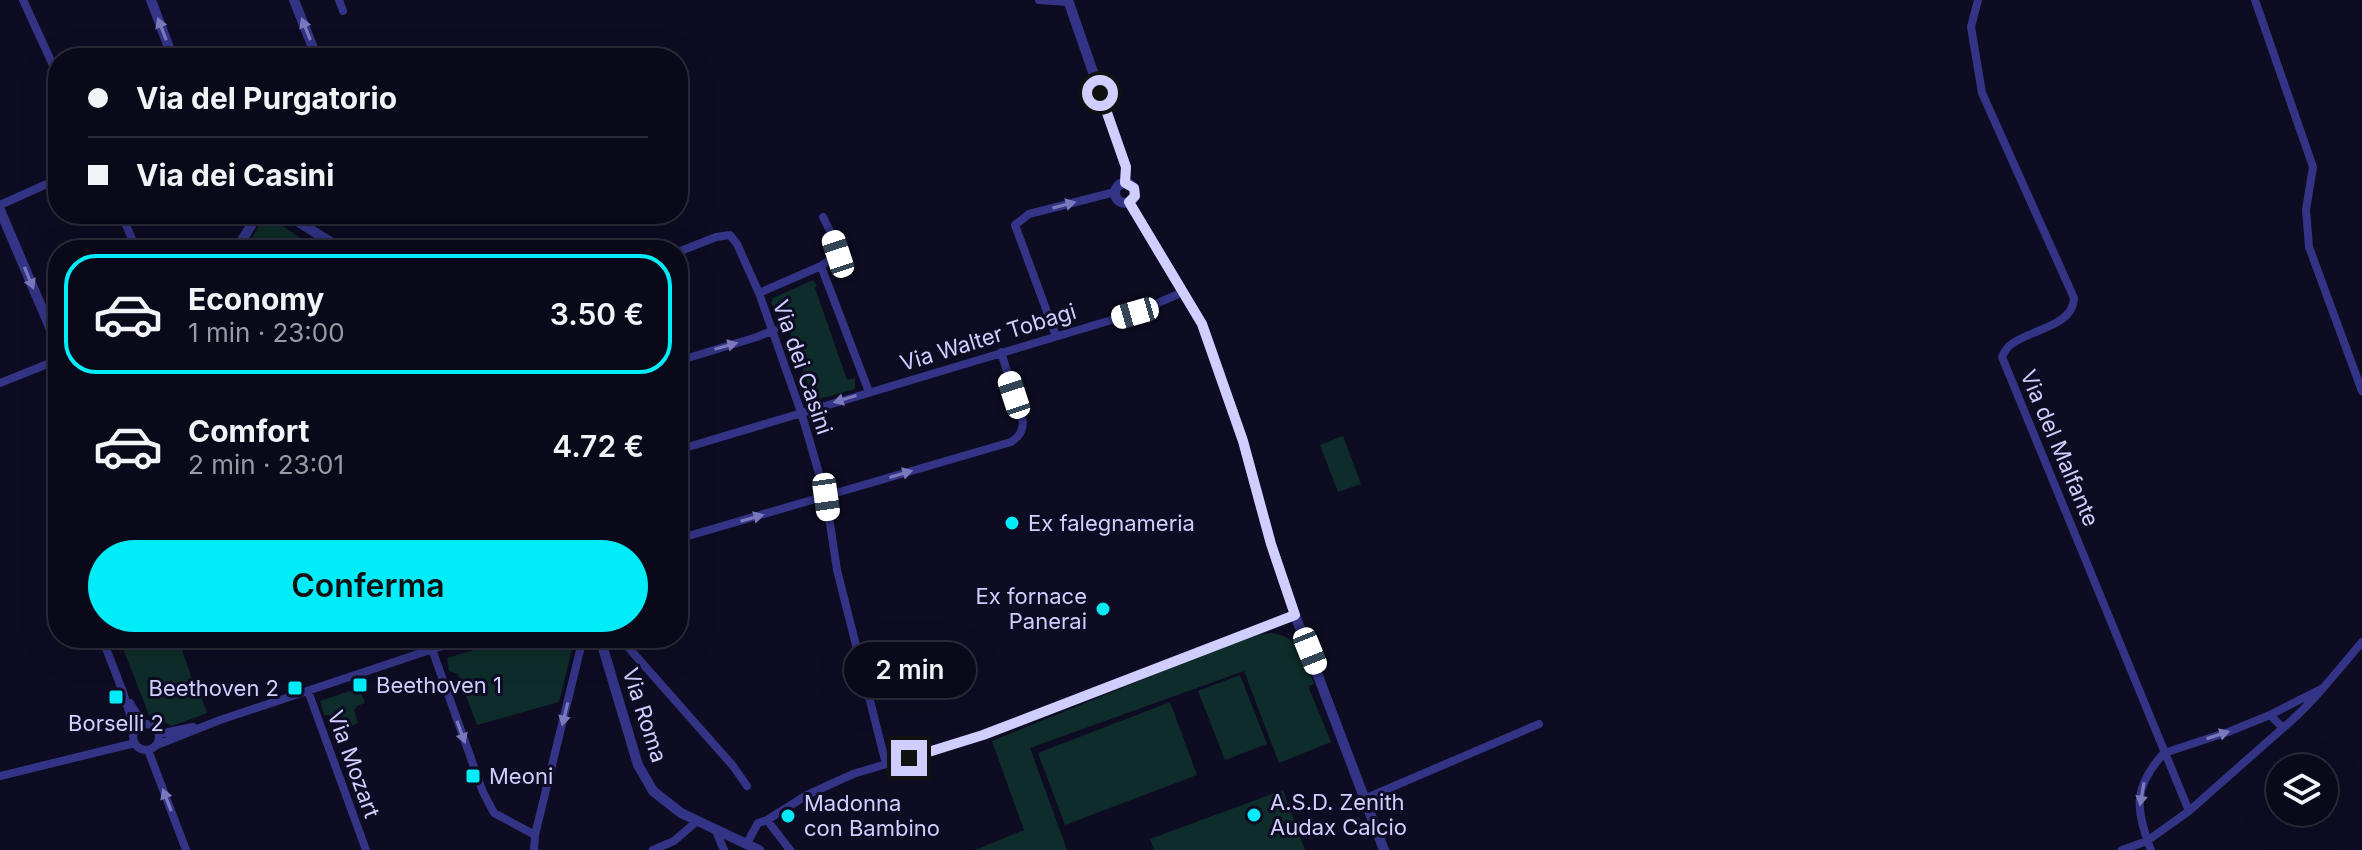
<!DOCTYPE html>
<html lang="it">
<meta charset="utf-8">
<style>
:root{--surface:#0a091a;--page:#181727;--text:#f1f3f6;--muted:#999aa2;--line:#2a2a39;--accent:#00ecf8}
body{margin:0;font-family:Inter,sans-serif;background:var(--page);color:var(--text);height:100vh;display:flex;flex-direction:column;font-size:30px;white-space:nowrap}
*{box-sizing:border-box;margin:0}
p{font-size:26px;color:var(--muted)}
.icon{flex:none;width:44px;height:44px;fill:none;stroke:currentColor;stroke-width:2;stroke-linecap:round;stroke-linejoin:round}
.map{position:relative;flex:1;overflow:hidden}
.details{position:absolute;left:48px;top:240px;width:640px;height:408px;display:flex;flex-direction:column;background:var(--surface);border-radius:32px;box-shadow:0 8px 32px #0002,0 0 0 2px var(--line)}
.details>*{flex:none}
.guide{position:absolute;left:48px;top:48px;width:640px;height:176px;border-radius:32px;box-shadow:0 8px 32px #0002,0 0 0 2px var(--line);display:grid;align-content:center;height:176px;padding:0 40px;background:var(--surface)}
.tools{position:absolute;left:2266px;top:754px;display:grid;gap:16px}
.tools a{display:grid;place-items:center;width:72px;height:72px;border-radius:50%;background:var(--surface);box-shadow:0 8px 32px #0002,0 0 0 2px var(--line);font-size:40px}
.end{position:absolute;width:36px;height:36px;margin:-18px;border:10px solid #d0cdff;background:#111;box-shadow:0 0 0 4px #111}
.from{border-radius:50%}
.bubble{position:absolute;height:56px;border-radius:28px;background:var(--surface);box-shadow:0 8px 32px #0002,0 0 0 2px var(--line);font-size:26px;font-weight:600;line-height:56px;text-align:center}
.car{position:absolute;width:24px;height:48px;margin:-24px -12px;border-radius:10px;box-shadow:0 0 6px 2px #0007;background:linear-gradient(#fff 24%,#345 0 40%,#fff 0 76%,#345 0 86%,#fff 0)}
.guide b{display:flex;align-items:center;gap:28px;height:76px;font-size:30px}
.guide b+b{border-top:2px solid var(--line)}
.guide i{width:20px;height:20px;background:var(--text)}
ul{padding:14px 0 0;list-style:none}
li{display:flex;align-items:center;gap:24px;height:120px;margin:0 16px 12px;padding:0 24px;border:4px solid transparent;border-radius:32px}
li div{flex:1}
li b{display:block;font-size:30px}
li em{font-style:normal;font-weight:600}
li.selected{border-color:var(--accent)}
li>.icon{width:72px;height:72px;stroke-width:1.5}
.action{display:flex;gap:16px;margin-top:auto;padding:16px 40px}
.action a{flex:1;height:92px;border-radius:48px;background:var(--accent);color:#111;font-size:32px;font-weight:600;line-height:92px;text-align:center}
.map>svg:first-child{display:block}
.green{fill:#0e2d2a}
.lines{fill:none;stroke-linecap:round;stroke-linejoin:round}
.minor{stroke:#333486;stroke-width:8}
.tertiary{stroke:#333486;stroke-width:10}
.oneway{fill:#7a79bc}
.route{stroke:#d0cdff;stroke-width:10}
.poi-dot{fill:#00ecf8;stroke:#0e0c23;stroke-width:3}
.labels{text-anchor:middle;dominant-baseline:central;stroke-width:6;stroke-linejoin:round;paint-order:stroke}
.street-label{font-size:22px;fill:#d0cdff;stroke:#0e0c23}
.poi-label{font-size:22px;fill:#d0cdff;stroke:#0e0c23;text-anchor:start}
</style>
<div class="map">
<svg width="2362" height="850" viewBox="0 0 2362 850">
<rect width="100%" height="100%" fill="#0e0c23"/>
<!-- green -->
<path class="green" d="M276,223L281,225L318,250H252L247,247L260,224Z
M813,280L817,285L815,288L847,380L855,378V389L811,401L806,399L809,387L784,314L775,309L771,303L773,298Z
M1343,436L1361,484L1338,492L1320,445Z
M1272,633C1303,639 1304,657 1314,684L1309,686L1310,691L1331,742L1279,763L1244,671L1030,748L1067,850H975L1024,830L992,741L1230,644L1257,635Z
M119,638H178L197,694H200L207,713L172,726L149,715Z
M514,638H575L559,702L477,725L458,674L449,671L447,658Z
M1240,675L1267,744L1225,760L1198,691Z
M359,688L365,703L357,706L354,710L358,723L337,731L332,715H324L320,701Z
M1170,702L1197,775L1065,825L1038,753Z
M1283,790L1305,850H1154L1150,839Z"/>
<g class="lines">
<!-- minor -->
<path class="minor" d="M23,0L58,76
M339,0L343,11
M1039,0L1068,2
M1978,0L1971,27L1982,93L2074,298C2073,328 2028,329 2009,346C2007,348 2003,354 2002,357L2189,811
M2255,0L2313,167L2306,210L2309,247L2362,391
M0,205L58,179
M121,214L137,250
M823,217L832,235L838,254L821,266L759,293L801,412L826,497L837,570L886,764
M678,252L716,237L730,235L737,244L759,293
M821,266L869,392
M1056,336L1015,225L1029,214L1115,192
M678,361L757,337L774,330
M0,383L50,363H58
M678,450L1135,313L1183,292
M678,539L1011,442C1020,436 1022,432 1023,422L1001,352
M102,638L123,692L135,731
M428,638L483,792L494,813L535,835
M620,638L733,766L747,786
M2323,688L2270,715L2283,728C2313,703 2337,671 2362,642
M308,691L366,850
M130,703L143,724
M133 737a13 13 0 1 1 26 0a13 13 0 1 1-26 0Z
M159,734L193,727
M157,745L220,720L466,638
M148,750L186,850
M2164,753L2228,732L2270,715
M0,776L135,743
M1364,799L1539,724
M767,820L807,795L853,774L983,735L1295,615
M715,829L724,850
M747,843L758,823L767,820L790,850
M534,850L535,835L583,638
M653,850L674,841L697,821
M2122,850L2147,841L2189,811L2283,728
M2151,850C2135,808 2133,787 2164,753"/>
<!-- tertiary -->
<path class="tertiary" d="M151,0L173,58
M294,0L317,58
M1068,0L1126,167L1125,183
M1115 193a10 10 0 1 1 20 0a10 10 0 1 1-20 0Z
M1129,202L1202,324L1243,441L1271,544L1295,615L1384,850
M0,210L58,346
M286,214L343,250
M236,250L258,214
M600,638L638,765L653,791L681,813L759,850"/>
</g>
<!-- one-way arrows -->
<defs><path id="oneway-solid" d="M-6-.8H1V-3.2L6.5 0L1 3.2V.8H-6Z" transform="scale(2)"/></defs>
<g class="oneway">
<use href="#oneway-solid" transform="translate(162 29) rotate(-111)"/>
<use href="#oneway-solid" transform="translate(306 29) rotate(-112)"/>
<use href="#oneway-solid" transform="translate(1064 205) rotate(-15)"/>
<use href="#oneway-solid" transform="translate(29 278) rotate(67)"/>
<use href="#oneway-solid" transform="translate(726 346) rotate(-16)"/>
<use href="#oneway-solid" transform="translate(845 399) rotate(163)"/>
<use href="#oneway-solid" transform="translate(901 474) rotate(-17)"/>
<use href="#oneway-solid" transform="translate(752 518) rotate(-16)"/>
<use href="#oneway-solid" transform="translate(565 714) rotate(104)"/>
<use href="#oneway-solid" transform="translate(461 732) rotate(70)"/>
<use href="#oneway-solid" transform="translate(2218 735) rotate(-18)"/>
<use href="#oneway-solid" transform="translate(2142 794) rotate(100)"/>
<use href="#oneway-solid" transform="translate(167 800) rotate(-111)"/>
</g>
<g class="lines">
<!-- route -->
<path class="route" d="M909,758L983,735L1295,615L1271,544L1243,441L1202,324L1129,202L1135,196L1134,188L1125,183L1126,167L1100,93"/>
</g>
<!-- markers -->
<g class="poi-dot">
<circle cx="1012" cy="523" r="8"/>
<circle cx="1103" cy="609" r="8"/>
<rect x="352" y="677" width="16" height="16" rx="4"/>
<rect x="287" y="680" width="16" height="16" rx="4"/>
<rect x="108" y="689" width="16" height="16" rx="4"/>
<rect x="465" y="768" width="16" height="16" rx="4"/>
<circle cx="1254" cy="815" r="8"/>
<circle cx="788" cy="816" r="8"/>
</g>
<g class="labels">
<!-- street labels -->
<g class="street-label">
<text transform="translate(988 337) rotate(-17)">Via Walter Tobagi</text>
<text transform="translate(803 367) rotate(71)">Via dei Casini</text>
<text transform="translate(2060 448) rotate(67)">Via del Malfante</text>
<text transform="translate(645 715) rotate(72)">Via Roma</text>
<text transform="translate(354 764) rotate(70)">Via Mozart</text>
</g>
<!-- poi labels -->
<g class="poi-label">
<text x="1028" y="523">Ex falegnameria</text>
<text x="1087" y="596" text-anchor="end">Ex fornace<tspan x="1087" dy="25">Panerai</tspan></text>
<text x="376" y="685">Beethoven 1</text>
<text x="279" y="688" text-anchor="end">Beethoven 2</text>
<text x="116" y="723" text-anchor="middle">Borselli 2</text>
<text x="489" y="776">Meoni</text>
<text x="1270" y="802">A.S.D. Zenith<tspan x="1270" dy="25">Audax Calcio</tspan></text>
<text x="804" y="803">Madonna<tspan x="804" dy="25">con Bambino</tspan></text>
</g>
</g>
</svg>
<div class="tools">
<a><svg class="icon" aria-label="layers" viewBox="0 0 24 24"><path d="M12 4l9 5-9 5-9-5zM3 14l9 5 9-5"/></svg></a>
</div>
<i class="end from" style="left:1100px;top:93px"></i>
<i class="end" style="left:909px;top:758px"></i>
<div class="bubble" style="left:844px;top:642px;width:132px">2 min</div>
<i class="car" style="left:838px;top:254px;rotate:342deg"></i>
<i class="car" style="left:1135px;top:313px;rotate:254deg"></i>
<i class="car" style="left:1014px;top:395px;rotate:342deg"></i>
<i class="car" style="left:826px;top:497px;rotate:172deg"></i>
<i class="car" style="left:1310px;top:651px;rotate:158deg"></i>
<div class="guide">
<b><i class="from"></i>Via del Purgatorio</b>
<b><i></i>Via dei Casini</b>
</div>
<section class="details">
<ul>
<li class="selected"><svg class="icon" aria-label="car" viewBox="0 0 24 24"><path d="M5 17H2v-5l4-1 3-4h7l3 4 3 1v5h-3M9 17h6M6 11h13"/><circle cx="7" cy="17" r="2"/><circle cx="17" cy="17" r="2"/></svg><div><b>Economy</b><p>1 min · 23:00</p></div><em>3.50 €</em></li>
<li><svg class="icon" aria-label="car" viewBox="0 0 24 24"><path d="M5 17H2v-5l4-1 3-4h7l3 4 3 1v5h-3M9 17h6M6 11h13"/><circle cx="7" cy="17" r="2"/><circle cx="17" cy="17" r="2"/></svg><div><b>Comfort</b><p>2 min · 23:01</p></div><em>4.72 €</em></li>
</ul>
<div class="action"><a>Conferma</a></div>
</section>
</div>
